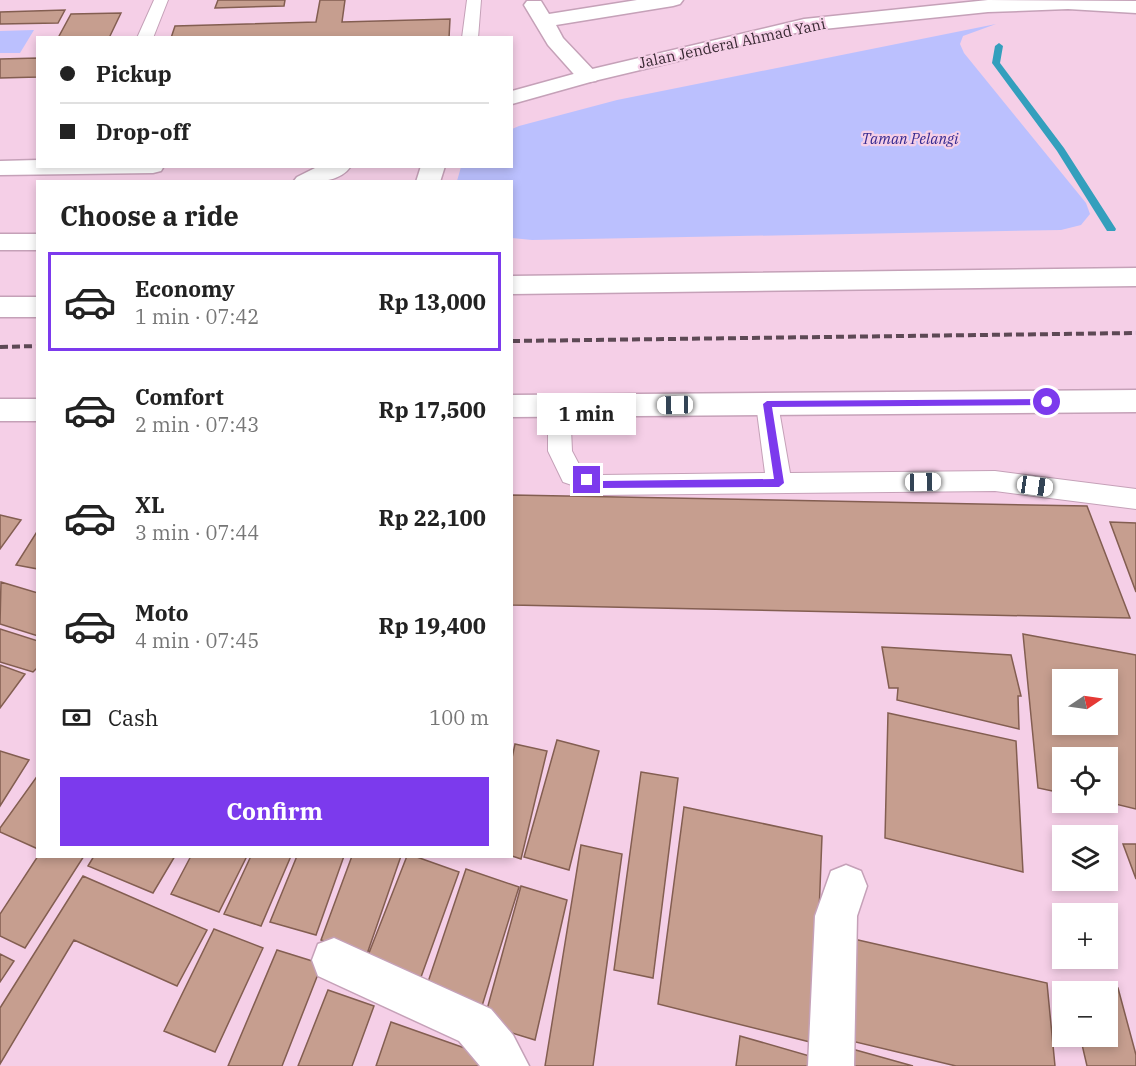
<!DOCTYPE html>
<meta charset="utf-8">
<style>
:root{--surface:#fff;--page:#f6f6f6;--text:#222;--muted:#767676;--line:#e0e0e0;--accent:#7c3aed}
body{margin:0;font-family:"IBM Plex Serif",serif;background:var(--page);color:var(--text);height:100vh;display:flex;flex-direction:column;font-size:22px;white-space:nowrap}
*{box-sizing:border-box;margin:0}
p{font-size:20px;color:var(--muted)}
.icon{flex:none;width:33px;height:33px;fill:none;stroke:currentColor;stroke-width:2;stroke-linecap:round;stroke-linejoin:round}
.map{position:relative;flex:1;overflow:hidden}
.side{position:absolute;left:36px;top:180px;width:477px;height:678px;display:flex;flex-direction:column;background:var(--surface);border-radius:0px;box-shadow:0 3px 9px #0003}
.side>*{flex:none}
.banner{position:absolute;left:36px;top:36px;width:477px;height:132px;border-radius:0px;box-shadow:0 3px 9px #0003;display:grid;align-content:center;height:132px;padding:0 24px;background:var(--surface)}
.needle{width:39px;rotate:77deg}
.controls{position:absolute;left:1052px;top:669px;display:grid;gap:12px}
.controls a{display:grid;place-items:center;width:66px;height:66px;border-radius:0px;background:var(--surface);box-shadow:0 3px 9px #0003;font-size:30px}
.end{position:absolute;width:27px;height:27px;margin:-14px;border:8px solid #7c3aed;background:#fff;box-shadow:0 0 0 3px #fff}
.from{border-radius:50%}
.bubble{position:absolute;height:42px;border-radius:0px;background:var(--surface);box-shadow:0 3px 9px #0003;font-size:20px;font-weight:800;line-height:42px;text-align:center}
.car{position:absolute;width:18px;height:36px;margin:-18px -9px;border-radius:8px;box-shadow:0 0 4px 2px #0007;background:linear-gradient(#fff 24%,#345 0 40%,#fff 0 76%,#345 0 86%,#fff 0)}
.banner b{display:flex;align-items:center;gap:21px;height:57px;font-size:22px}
.banner b+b{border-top:2px solid var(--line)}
.banner i{width:15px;height:15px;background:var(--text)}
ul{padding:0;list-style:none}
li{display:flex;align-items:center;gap:18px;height:99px;margin:0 12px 9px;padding:0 12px;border:3px solid transparent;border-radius:0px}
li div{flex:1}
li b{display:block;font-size:22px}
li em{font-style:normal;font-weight:800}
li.active{border-color:var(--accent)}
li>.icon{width:54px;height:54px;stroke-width:1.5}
h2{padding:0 24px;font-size:27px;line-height:72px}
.pay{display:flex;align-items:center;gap:15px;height:66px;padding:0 24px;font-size:22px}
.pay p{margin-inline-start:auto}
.cta{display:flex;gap:12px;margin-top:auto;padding:12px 24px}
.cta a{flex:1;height:69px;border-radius:0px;background:var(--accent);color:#fff;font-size:24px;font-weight:800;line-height:69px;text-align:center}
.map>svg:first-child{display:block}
.green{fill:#bbc0fe}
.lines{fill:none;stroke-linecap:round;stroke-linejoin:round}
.stream{fill:#349fbd;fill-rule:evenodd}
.building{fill:#c69e8f;stroke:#835e51;stroke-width:1.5;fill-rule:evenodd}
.lane-casing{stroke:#c5a1b8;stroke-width:2}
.street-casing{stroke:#c5a1b8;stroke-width:3}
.secondary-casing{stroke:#c5a1b8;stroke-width:3}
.highway-casing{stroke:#c5a1b8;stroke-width:3}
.lane{fill:#fff;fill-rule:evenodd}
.street{fill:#fff;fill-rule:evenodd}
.secondary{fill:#fff;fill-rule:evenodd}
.highway{fill:#fff;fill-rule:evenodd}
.rail{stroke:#5d4955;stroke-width:4;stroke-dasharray:8 4;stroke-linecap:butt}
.route{fill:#7c3aed}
.labels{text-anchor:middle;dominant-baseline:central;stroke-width:4.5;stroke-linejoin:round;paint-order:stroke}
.far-street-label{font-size:15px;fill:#382932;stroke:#f5cfe7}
.far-park-label{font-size:15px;font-style:italic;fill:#362a90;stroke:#f5cfe7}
</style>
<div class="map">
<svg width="1136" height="1066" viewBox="0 0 1136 1066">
<rect width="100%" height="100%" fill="#f5cfe7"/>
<!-- green -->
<path class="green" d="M996,24L963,36L960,44L964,53L1086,203L1090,214L1081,225L1061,230L532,240L512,238V182L457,181L461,167L512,166V129L519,126L617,100Z
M34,30L20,53H0V31Z"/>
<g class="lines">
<!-- stream -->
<path class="stream" d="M999,43L1003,46L1000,63L1064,148L1116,229L1115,231H1107L1057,151L992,63L995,46Z"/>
</g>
<!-- building -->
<path class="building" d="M218,0H285L284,6L215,8Z
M320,0H345L342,22L450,19L449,38H171L175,26L316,22Z
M65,10L58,23L0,24V12Z
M121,13L109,38H58L71,14Z
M38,58V77L0,78V59Z
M512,495L1087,506L1130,618L512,605Z
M0,515L21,520L0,549Z
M1110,522L1136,523V592Z
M38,530V569L16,565Z
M1,582L38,593V636L0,624Z
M0,629L38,641V667L33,672L0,662Z
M1023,634L1136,655V809L1107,802V758H1062V793L1038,788ZM1062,680H1107V724H1062Z
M882,647L1011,655L1021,696H1018L1019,729L897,700L898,688H889Z
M0,665L25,674L0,708Z
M888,713L1016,741L1023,872L885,838Z
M557,740L599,751L569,870L524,857Z
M515,744L547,751L521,859L512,856V758Z
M0,751L29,760L0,806Z
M641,772L678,778L653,978L614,970Z
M38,775V849L0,832V828Z
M684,807L822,836L814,1043L658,1004Z
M1123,844H1136V879Z
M581,845L622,854L593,1066H545Z
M38,856H84L25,948L0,936V914Z
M94,856H175L153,893L88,866Z
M191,856H247L219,912L171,894Z
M251,856H291L261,926L224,914Z
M297,856H344L316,935L270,922Z
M352,856H401L367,954L321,940Z
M407,856H414L459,872L421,977L367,958Z
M466,869L519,887L482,1006L427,985Z
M83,876L207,930L177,986L74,940L0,1064V1008Z
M521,886L567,900L535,1040L483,1024Z
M214,929L263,948L215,1052L164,1031Z
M845,937L1047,983L1055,1066H956L843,1039Z
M277,950L322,964L282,1066H228Z
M0,954L14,961L0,982Z
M1067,985L1118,988L1136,1055V1066H1087L1080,1036H1107V992H1068Z
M328,990L374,1006L352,1066H298Z
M391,1022L493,1058L491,1066H376Z
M740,1036L820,1059V1066H736Z
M845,1047L913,1066H844Z"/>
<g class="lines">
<!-- lane casing -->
<g class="lane-casing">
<path id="lane" d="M154,0H168L153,38H137Z
M467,0H481L478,38H462Z
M767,395L775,398L778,404L790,473L995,471L1136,489V509L995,491L601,495L563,482L548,451V406L551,400L559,397L567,400L570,406L572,451L581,468L601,475L765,473L756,404L759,398Z"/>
</g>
<!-- street casing -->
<g class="street-casing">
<path id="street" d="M637,0H683L680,4L673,6L556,25L563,38L599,76L596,81L588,82L580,81L548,45L524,5L527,1H541L549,14Z
M846,865L861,871L867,886L857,916L854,1066H808L815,916L831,871Z
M334,938L491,1009L513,1035L529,1066H480L459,1041L318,976L312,960L318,944Z"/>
</g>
<!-- secondary casing -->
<g class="secondary-casing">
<path id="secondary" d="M1136,390V412L512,417V395Z
M0,399H38V421H0Z"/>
</g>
<!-- highway casing -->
<g class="highway-casing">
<path id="highway" d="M988,0L1136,1V13L1068,9L988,12L804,31L594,81L512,104V91L588,70L804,19Z
M38,160V166H164L161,171L153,173L0,175V161Z
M319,166H351C339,184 312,182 293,182L297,177Z
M421,166H445L440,182H416Z
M0,234H38V250H0Z
M1136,268V286L512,294V276Z
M0,297H38V317H0Z"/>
</g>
<!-- lane -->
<use href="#lane" class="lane"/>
<!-- street -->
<use href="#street" class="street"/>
<!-- secondary -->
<use href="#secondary" class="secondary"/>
<!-- highway -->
<use href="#highway" class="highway"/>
<!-- rail -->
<path class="rail" d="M512,341L1136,333
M0,347L38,346"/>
</g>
<!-- route -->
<path class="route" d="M1047,399L1051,402L1047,405L772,407L784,483L779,487L602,488L584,482L582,480L587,476L602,481L774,479L763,404L767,401Z"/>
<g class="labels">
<!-- far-street labels -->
<g class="far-street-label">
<text transform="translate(732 43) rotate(-12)">Jalan Jenderal Ahmad Yani</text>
</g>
<!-- far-park labels -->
<g class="far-park-label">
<text x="910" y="138">Taman Pelangi</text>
</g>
</g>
</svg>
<div class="controls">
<a><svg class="needle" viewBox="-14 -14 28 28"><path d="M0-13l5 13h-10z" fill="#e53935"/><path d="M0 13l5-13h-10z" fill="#767676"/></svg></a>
<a><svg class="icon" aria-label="locate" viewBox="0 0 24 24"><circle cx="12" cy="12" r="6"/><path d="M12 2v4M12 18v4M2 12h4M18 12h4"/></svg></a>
<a><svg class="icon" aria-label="layers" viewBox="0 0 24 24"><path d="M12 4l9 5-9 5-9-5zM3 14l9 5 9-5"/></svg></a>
<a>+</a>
<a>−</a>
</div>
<i class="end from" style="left:1047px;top:402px"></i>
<i class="end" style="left:587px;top:480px"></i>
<div class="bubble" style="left:537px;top:393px;width:99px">1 min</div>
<i class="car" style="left:675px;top:405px;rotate:269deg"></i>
<i class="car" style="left:923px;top:482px;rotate:89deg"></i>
<i class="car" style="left:1035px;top:486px;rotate:98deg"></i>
<div class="banner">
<b><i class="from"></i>Pickup</b>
<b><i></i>Drop-off</b>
</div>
<section class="side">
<h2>Choose a ride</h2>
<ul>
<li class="active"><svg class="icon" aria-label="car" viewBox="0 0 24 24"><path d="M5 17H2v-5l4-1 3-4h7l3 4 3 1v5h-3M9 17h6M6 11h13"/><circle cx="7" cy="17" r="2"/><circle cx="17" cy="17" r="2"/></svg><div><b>Economy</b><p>1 min · 07:42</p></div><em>Rp 13,000</em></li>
<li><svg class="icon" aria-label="car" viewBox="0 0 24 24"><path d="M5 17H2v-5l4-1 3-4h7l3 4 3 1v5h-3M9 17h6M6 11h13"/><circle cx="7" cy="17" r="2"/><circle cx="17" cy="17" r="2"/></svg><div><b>Comfort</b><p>2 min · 07:43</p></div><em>Rp 17,500</em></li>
<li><svg class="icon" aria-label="car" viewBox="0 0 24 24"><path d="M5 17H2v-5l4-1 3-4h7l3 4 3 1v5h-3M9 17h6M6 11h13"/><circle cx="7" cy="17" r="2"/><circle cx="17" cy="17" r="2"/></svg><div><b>XL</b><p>3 min · 07:44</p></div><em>Rp 22,100</em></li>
<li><svg class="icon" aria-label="car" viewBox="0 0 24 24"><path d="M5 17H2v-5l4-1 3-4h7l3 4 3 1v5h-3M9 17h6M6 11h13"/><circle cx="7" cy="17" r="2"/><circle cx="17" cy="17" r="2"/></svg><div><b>Moto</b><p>4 min · 07:45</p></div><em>Rp 19,400</em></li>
</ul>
<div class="pay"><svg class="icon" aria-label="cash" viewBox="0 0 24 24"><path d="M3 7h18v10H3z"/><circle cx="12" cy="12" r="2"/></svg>Cash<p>100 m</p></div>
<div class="cta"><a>Confirm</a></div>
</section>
</div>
